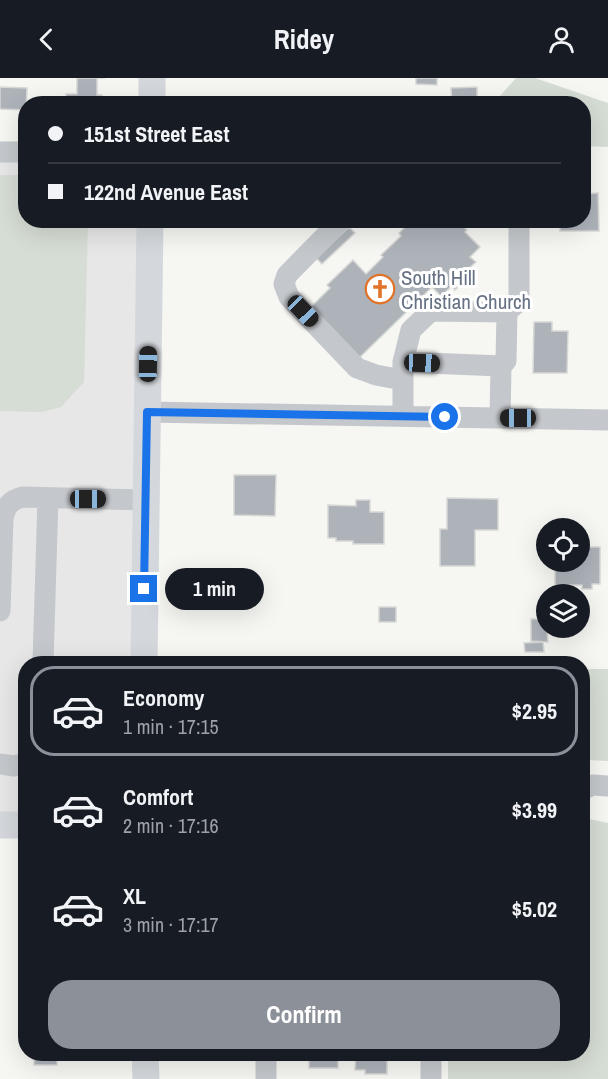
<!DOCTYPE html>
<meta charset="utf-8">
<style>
:root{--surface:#171b24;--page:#242831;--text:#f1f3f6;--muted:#9ea1a6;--line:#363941;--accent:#8c9099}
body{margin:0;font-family:"Archivo Narrow",sans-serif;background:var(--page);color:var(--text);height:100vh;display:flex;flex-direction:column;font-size:22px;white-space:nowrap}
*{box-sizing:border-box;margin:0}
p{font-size:20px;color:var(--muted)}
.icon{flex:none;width:33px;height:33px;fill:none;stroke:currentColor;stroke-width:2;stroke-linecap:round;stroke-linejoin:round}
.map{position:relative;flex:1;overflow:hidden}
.drawer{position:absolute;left:18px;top:578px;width:572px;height:405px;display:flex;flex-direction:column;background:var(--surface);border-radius:24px;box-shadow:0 6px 24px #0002}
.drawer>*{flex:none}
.hud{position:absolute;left:18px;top:18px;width:573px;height:132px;border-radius:24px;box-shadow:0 6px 24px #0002;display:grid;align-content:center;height:132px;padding:0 30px;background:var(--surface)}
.tools{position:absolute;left:536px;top:440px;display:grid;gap:12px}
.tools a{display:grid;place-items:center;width:54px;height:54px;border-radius:50%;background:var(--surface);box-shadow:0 6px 24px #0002;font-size:30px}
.end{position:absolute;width:27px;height:27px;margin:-14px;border:8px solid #1a73e8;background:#fff;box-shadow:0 0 0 3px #fff}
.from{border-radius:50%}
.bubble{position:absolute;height:42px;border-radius:21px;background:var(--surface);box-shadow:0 6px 24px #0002;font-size:20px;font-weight:700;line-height:42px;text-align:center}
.car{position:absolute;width:18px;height:36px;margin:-18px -9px;border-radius:8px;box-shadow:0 0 4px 2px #0007;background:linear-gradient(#222 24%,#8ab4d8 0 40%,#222 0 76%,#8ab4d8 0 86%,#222 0)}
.hud b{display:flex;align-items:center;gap:21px;height:57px;font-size:22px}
.hud b+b{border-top:2px solid var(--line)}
.hud i{width:15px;height:15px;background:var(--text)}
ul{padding:10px 0 0;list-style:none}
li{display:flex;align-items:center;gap:18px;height:90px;margin:0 12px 9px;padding:0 18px;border:3px solid transparent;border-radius:24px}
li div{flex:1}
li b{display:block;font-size:22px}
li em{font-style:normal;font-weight:700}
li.active{border-color:var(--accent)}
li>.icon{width:54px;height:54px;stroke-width:1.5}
.button{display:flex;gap:12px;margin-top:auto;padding:12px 30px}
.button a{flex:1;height:69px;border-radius:24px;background:var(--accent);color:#fff;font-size:24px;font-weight:700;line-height:69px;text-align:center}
header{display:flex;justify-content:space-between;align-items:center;height:78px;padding:0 30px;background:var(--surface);font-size:27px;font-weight:700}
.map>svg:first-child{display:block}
.built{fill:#e6e7e6}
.green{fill:#d6ddd4}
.building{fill:#adb3b9;stroke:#d7d8d6;stroke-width:1.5}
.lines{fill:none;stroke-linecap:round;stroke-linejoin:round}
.minor{stroke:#c4c7cb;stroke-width:21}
.major{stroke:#d4d8dc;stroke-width:27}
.route{stroke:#1a73e8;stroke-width:8}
.labels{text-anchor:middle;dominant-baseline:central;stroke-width:6;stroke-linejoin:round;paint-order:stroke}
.poi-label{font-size:21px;fill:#667184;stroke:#fff;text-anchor:start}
</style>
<header><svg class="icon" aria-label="back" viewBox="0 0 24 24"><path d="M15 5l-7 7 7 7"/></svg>Ridey<svg class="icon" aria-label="person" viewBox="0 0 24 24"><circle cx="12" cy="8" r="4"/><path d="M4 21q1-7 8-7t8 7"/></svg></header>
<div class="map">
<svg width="608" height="1001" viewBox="0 0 608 1001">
<rect width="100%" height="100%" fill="#f6f6f3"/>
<!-- built -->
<path class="built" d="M0,74H25L26,142L150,143L145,585H26L25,747H0Z"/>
<!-- green -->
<path class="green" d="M516,0H535L608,25V69L584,68V26L501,25L499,19Z
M0,97H25L26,142L88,143L84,304L61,329L42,334L0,333Z
M582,591H608V683L587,682L582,685Z
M589,741L608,745V1001H448V975H582V745Z"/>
<!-- building -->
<path class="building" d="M77,0H105H97V17H102V26H66V16H77Z
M416,0H437V7L416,6Z
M0,9L27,10L26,32L0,31Z
M477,9V26H452L451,10Z
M598,115L599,153H560V149H544L543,142H584V116Z
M412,142H453L458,147L460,145L467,152L465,154L480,169L470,179L476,184L467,192L471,196L455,212L452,208L441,218L432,209L358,281L309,231L330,210L327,207L353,182L366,196L383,179L381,177L401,158L399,155Z
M349,149L355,155L322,186L316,180Z
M534,244H552V253H568L567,295H533Z
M234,397H276L275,438L234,437Z
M447,420L498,421V452H475V488H440V451H447Z
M356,422H370V434H384V466H353V463H336V460H328V427L356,428Z
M579,469H600V506H592V511H582V507H555V490H549V483H579Z
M379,529H396V544H379Z
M531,541H546L548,564L531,563Z
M543,564L544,574H525L524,565Z
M34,975H65V977H57V987H34Z
M309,975H338V990H309Z
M356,975H405V981L387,980V996H365V992H355Z"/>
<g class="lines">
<!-- minor -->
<path class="minor" d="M0,74H26
M341,142L287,197L284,206L289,219L357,290L376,297L403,302
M403,284L501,288L506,283L507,234L519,223V142
M147,334L608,342
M403,338V284L411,252L431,233L507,234
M500,340L501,288
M0,533L3,440C6,428 10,422 23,419L145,422
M43,585L48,420
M0,686L14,688L26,685
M582,712L593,707L608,708
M266,975V1001
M431,975V1001"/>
<!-- major -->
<path class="major" d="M152,26V0
M144,585L150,142
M0,747H26
M145,975L146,1001"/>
</g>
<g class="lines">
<!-- route -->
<path class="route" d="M144,511L147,334L445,339"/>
</g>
<!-- icons -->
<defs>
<g id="church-ring" transform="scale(1.5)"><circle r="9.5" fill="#fff" stroke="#e07329" stroke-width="1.5"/><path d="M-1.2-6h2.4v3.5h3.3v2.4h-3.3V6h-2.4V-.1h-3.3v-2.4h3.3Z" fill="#e07329"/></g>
</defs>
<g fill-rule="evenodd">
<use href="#church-ring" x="380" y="211"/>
</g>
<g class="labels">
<!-- poi labels -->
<g class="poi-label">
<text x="401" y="199">South Hill<tspan x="401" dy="24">Christian Church</tspan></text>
</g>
</g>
</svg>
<div class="tools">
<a><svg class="icon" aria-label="locate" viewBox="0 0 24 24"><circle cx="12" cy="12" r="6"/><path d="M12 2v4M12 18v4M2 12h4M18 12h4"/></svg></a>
<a><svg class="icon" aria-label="layers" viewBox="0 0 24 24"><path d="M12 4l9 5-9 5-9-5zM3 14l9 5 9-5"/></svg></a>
</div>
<i class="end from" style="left:445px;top:339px"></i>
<i class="end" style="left:144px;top:511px"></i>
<div class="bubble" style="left:165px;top:490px;width:99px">1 min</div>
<i class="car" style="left:303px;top:233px;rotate:136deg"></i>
<i class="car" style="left:422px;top:285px;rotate:92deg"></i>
<i class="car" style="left:148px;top:286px;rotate:1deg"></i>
<i class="car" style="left:518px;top:340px;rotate:270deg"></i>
<i class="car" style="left:88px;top:421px;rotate:90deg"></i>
<div class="hud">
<b><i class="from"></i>151st Street East</b>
<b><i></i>122nd Avenue East</b>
</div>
<section class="drawer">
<ul>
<li class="active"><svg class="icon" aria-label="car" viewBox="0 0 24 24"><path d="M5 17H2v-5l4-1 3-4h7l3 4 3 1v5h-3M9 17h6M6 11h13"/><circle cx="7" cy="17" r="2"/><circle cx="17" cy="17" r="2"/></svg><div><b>Economy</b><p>1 min · 17:15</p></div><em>$2.95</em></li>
<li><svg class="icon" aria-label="car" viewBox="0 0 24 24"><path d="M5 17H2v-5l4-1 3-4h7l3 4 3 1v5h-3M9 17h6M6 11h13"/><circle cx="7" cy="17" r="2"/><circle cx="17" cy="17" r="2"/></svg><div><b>Comfort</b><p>2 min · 17:16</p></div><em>$3.99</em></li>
<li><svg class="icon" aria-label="car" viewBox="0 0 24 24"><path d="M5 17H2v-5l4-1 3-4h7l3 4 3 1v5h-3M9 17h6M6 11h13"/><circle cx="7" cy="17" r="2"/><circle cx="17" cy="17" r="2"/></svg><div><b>XL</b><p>3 min · 17:17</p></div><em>$5.02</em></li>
</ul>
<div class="button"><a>Confirm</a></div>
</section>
</div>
